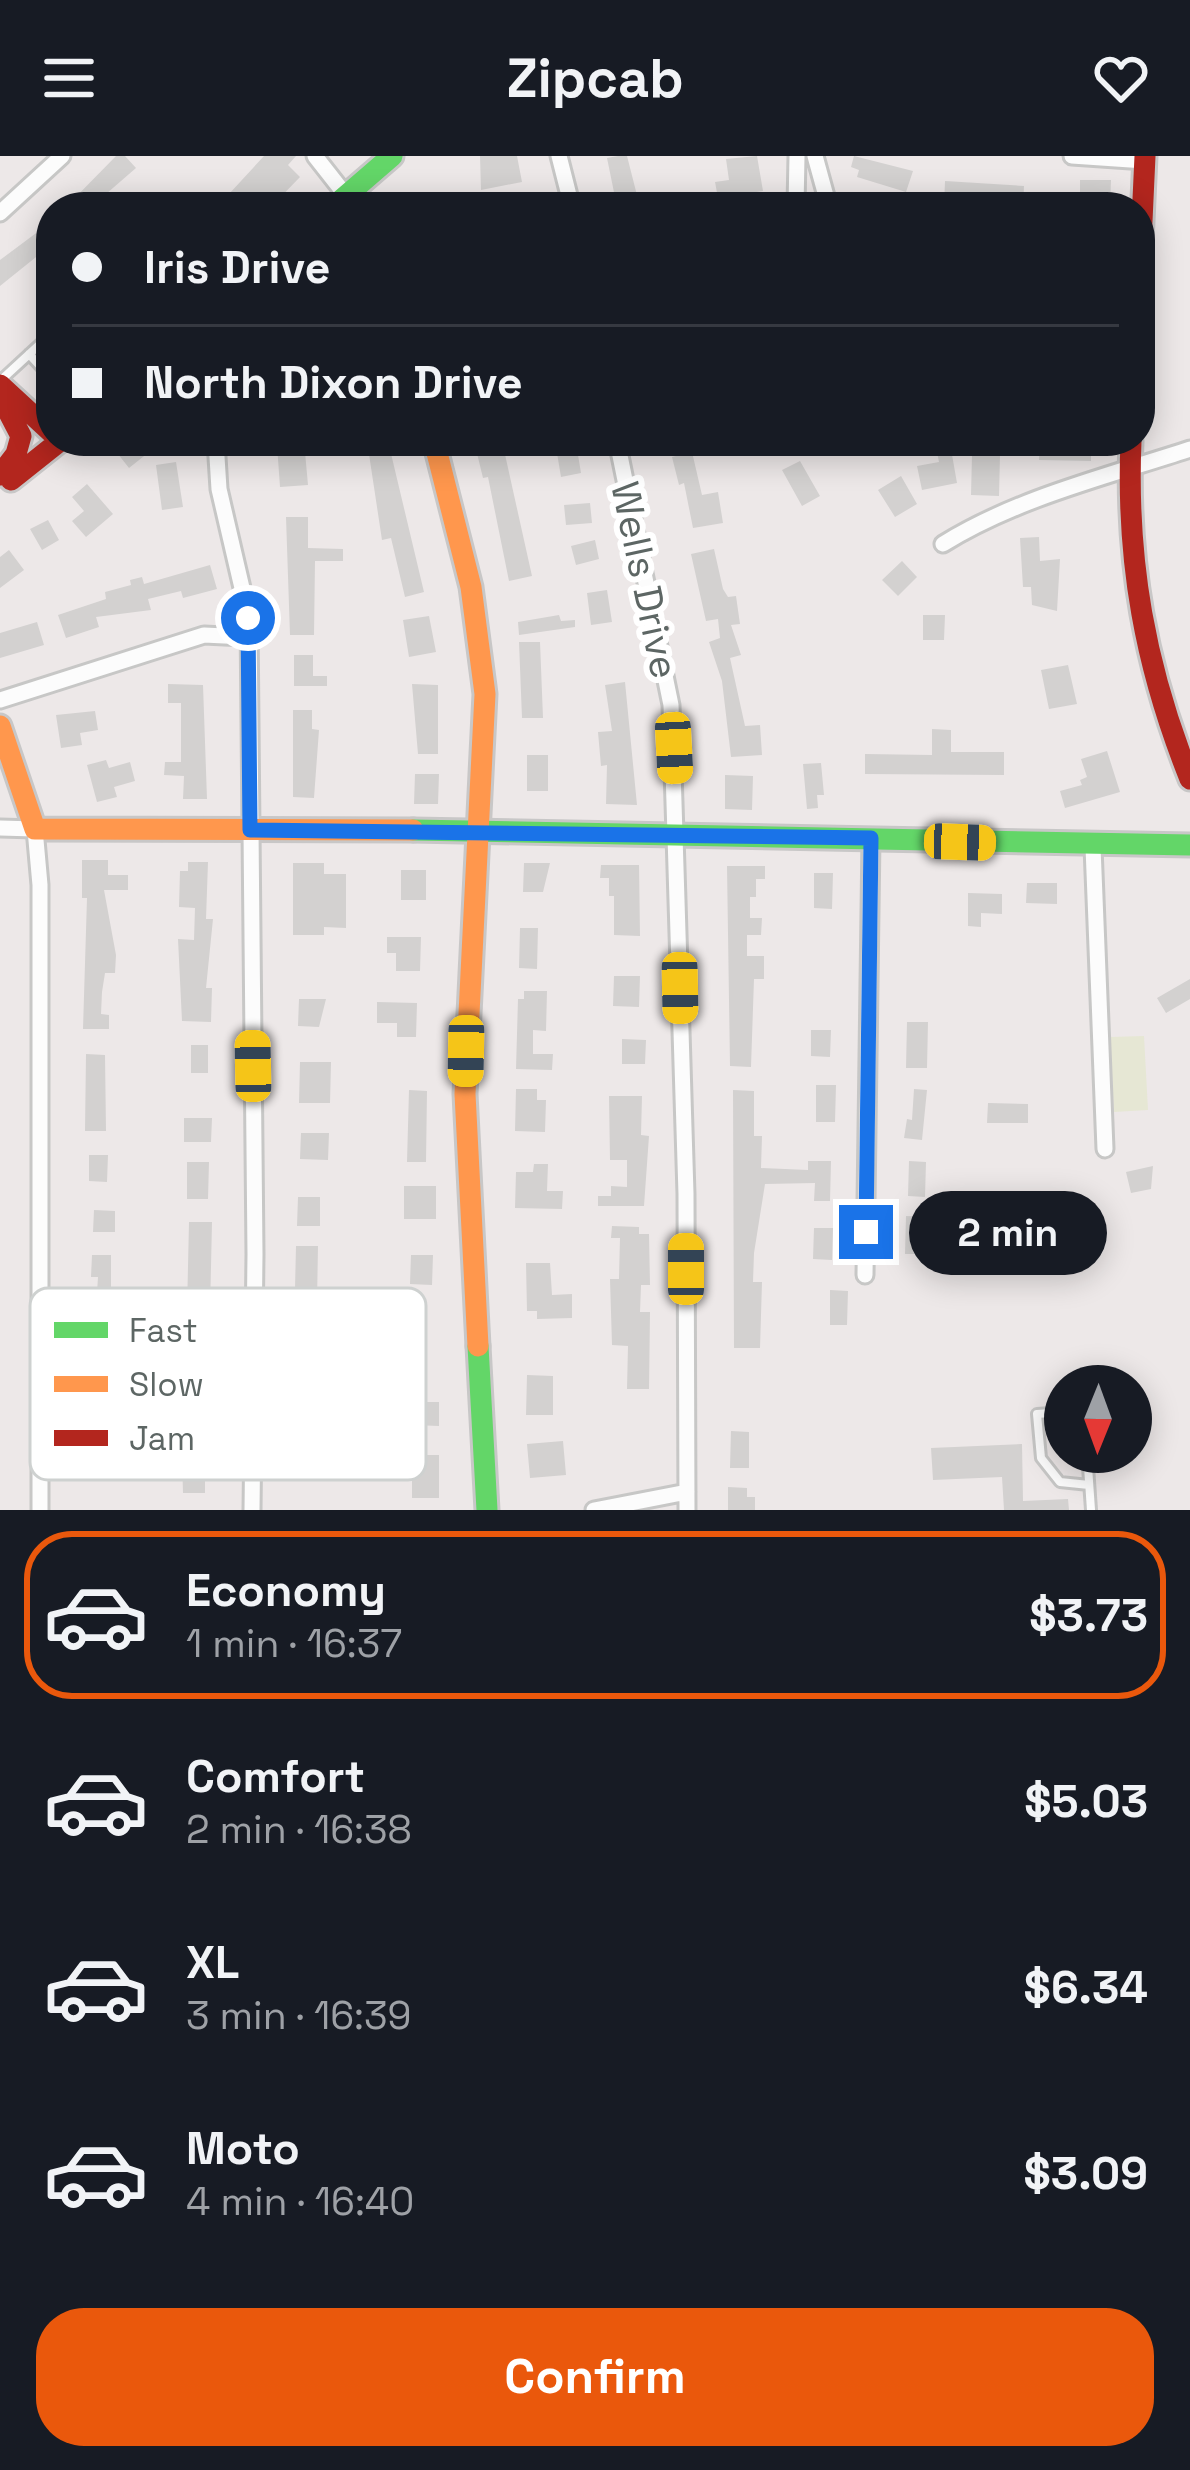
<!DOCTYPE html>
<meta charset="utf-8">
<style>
:root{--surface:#171b24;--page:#242831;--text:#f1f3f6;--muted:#9ea1a6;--line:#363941;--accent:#ea580c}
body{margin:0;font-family:"Space Grotesk",sans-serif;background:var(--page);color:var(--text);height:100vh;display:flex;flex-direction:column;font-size:45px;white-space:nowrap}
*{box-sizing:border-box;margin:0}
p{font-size:39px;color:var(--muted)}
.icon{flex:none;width:66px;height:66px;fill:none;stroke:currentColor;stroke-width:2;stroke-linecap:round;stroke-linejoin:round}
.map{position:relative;height:1354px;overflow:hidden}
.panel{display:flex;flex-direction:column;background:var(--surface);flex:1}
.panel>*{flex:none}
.banner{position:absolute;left:36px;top:36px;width:1119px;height:264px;border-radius:48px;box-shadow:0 6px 30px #0003;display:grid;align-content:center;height:264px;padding:0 36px;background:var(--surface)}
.needle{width:78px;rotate:181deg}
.buttons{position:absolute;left:1044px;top:1209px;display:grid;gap:24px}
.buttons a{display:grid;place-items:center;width:108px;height:108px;border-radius:50%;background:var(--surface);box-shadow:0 6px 30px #0003;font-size:60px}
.end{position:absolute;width:54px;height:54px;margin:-27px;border:15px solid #1a73e8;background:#fff;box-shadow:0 0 0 6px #fff}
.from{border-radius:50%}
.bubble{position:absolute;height:84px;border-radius:42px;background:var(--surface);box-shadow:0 6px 30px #0003;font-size:39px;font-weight:600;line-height:84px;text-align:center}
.car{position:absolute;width:36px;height:72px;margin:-36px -18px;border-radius:15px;box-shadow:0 0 9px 3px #0007;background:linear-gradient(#f5c518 24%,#345 0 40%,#f5c518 0 76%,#345 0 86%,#f5c518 0)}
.banner b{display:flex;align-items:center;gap:42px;height:114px;font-size:45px}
.banner b+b{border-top:3px solid var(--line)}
.banner i{width:30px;height:30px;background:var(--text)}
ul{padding:21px 0 0;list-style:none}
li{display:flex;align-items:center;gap:36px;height:168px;margin:0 24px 18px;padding:0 12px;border:6px solid transparent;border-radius:48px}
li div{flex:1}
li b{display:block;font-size:45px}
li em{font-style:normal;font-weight:600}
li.current{border-color:var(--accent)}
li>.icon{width:108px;height:108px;stroke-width:1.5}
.primary-button{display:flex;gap:24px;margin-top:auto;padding:24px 36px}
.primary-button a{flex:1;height:138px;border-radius:48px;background:var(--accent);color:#fff;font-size:48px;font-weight:600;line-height:138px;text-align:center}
header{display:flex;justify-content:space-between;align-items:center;height:156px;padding:0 36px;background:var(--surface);font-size:54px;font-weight:600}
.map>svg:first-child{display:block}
.green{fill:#e6e7d4}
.building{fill:#d3d1d0}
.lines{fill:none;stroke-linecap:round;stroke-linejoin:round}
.lane-casing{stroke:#c7c7c6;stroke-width:14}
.street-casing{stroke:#c7c7c6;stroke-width:21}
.fast-casing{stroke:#c8c7c7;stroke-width:27}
.slow-casing{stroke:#c8c7c7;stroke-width:27}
.jam-casing{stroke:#c8c7c7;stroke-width:27}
.lane{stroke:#fcfcfc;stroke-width:8}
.street{stroke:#fcfcfc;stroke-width:15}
.fast{stroke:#63d668;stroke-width:21}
.slow{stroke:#ff974d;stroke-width:21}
.jam{stroke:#b3261e;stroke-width:21}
.route{stroke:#1a73e8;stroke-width:15}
.labels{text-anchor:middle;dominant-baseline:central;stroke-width:12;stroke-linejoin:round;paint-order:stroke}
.street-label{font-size:39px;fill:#5d6664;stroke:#fff}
.key{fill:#fff;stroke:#ced1d0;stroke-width:3}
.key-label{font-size:33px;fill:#5d6664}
</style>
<header><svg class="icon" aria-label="menu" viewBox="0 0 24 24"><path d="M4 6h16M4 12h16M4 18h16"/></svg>Zipcab<svg class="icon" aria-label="heart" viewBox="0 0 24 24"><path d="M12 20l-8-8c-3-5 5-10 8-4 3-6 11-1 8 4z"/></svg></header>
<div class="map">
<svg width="1190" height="1354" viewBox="0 0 1190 1354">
<rect width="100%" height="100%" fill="#ede8e8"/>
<!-- green -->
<path class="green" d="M1144,880L1148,954L1114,956L1110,881Z"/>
<!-- building -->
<path class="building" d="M116,0H125L136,12L91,51H66Z
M264,0H296L288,9L300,21L271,51H217Z
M480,0H517L522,26L481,34Z
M618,0H627L640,51H617L607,2Z
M757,0L763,35L718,42L715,26L729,24L726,3Z
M854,0L913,15L906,36L857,21L859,14L851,11Z
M1080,24H1111L1110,51L1080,50Z
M945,25L1024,30L1023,51H944Z
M51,66V89L0,130V104Z
M124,285H163L129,312L114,293Z
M284,285H304L308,329L280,331L277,289Z
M367,285H388L424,436L405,441L391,382L382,384Z
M474,285H502L532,420L509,425L488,321L483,322Z
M1040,285H1091V305L1039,304Z
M576,287L581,317L561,321L556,291Z
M951,293L957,327L922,334L917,310L939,306L937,296Z
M692,296L702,339L718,336L723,367L693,372L684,327L679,329L672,301Z
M972,299H1000L999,340L971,339Z
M800,305L820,340L802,350L782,314Z
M176,306L183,351L162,354L156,309Z
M901,320L917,348L895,361L878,334Z
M87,328L113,358L86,381L72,365L84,355L72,341Z
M590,347L592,367L566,369L564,349Z
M286,361H308V392L343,393V405H315L314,479H290Z
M48,364L59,384L42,394L30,373Z
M1039,381L1040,405L1060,403L1057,455L1032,449L1031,431H1023L1020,382Z
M595,384L599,403L576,409L571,390Z
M714,393L723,433L728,441L736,440L740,468L731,469L741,499L730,502L745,570L760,569L762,599L731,601L722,525L709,486L720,482L718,463L706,465L691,398Z
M9,394L24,414L0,432V401Z
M902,405L917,421L898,440L882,424Z
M210,409L217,433L183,442L181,435L148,443L151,454L96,461L99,471L66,482L58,459L106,443L105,436L131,429L130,424L142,421L144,428Z
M607,434L612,466L591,469L587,437Z
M559,459L561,465L575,464V471L519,479L518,466Z
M923,459H945L944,484H923Z
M429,460L436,496L409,501L403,464Z
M37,466L44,489L0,502V477Z
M519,486H540L543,562H522Z
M294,499H313V520H327V530H294Z
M1068,509L1077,548L1049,553L1041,514Z
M625,526L637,649L606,648L607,609L601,610L598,576L612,575L605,529Z
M168,528L203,529L207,643H183L184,620L164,619L165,606H181V547H168Z
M412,528L438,529V598H418Z
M293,554H312V573L319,574L314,642L293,641Z
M95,555L98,574L80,577L82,589L61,592L56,559Z
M932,573L951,574V596H1004V619L865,618V598L932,599Z
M1107,595L1120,636L1065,652L1060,635L1082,629L1080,624L1087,621L1081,603Z
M527,599H548V635H527Z
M106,604L109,612L130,606L135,625L114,631L117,641L97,646L87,609Z
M821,607L824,639H817L818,652L807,653L803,608Z
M415,618H439L438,648H414Z
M725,619L753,620L752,654L725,653Z
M82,704H108V719H128V734H104L116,799L115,817H105L102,836L101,858L109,859V873H83L87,742H82Z
M188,706H208L206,763H213L206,832H212L211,866L182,865L178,783L194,784L195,752L179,751L180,715H188Z
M293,707H324V718H346V772L324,771V779H293Z
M524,707H550L543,736H523Z
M601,709H639L640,780L614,779V740H609V722H600Z
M727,710H765V723H756V741H750V762H762L761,779H747V800H764V823H754L751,911L730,910Z
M401,714H426V744H401Z
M814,717H833L832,753L814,752Z
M1027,727H1057V748L1026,747Z
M968,737L1002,738V758L981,757V771L968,770Z
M520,772H538L537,813L519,812Z
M387,781H421L420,815H396V797H387Z
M614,820H640L639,851L613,850Z
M1190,823V843L1166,857L1157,842Z
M524,835H547L546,875L533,874V898H553L552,914L516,913L518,843H524Z
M299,843H326L319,871L298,870Z
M377,846L417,847L416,881H397V867H377Z
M907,866H928L927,912H906Z
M811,874H831L830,901L811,900Z
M622,883L646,884L645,908H622Z
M191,889H208V917H191Z
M86,898L105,899L106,975H85Z
M300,906H331L330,947H299Z
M816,929H836L835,966H816Z
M516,933H537V944H546L545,976L515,975Z
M914,933L927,934L922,984L904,982L907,963L912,964Z
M409,934L427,935L426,1006H407Z
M733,934L754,935V980H762L761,1012L808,1014V1005H831L830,1045H814L815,1027L765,1028L754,1097L753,1126H762L760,1192H734Z
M609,940H642L641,979L649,980L644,1050H598V1040H611V1030L627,1031V1004H610Z
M988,947L1028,948V967H987Z
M184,962H212L211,986H184Z
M301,977H329L328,1004L300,1003Z
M89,999H108L107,1026L89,1025Z
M909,1005L926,1006L925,1041L908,1040Z
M187,1006H209L208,1043H187Z
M534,1008H548L547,1035H563L562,1053L515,1052L516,1016H533Z
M1153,1010L1151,1033L1131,1037L1126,1016Z
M404,1030H436V1063H404Z
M298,1041H320V1070H297Z
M94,1054L115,1055V1076H93Z
M906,1060L927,1061V1098H905Z
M189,1066H212L210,1155H187Z
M612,1070L639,1071V1078H649L650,1129H641L640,1156H650L649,1233H627L628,1190L612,1189L610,1123H619L620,1082H611Z
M814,1072H833L832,1104L813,1103Z
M296,1090H318L317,1146H326L325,1176L302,1175L303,1133H295Z
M92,1099H111V1139H117V1148H125V1168H116L110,1215L92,1214L98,1121H91Z
M411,1099H433L432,1129L410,1128Z
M526,1107H550L552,1139L572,1138V1162L537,1163V1155H527Z
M830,1134L848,1135L847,1169H830Z
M407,1158H426V1246H439V1270L413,1269L414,1232H404Z
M527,1219L553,1220V1259H526Z
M180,1232L200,1234L197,1290H205V1337H183Z
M731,1275L749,1276V1312H730Z
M563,1285L566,1319L530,1322L527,1288Z
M1022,1288L1023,1345L1068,1343L1069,1354H1004L1002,1321L933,1324L931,1292Z
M402,1299H439V1342H412V1313H402Z
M728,1331L747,1332V1341H755V1354H728Z"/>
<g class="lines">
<!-- lane casing -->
<g class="lane-casing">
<path id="lane" d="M29,198L51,222
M1,224L51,178
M1065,1256L1037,1258L1041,1302L1060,1326L1089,1329
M1087,1296L1091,1354"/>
</g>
<!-- street casing -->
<g class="street-casing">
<path id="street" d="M315,0L355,51
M559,0L572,51
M815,0L829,51
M1072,0L1145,5
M796,51L797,0
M0,57L62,0
M216,285L219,333L249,462L255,1098L252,1354
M617,285L671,549L686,1038L687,1354
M943,388C1017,342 1108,320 1190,293
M0,544L204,479L245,481
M0,672L35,673L40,729V1354
M1093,691L1105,993
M865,1119L871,682
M594,1354L687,1336"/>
</g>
<!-- fast casing -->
<g class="fast-casing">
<path id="fast" d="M333,51L392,0
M413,674L1190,689
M478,1190L487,1354"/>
</g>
<!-- slow casing -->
<g class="slow-casing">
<path id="slow" d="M434,285L471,431L485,538L465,938L478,1190
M0,570L35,673L413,674"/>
</g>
<!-- jam casing -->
<g class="jam-casing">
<path id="jam" d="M1140,108L1145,0
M0,229L51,276
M0,240L21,280L16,298L0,319
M1131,285C1126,405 1145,511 1190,623
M11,324L60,285"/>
</g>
<!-- lane -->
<use href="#lane" class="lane"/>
<!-- street -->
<use href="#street" class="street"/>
<!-- fast -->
<use href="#fast" class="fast"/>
<!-- slow -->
<use href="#slow" class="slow"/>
<!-- jam -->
<use href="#jam" class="jam"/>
</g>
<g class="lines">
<!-- route -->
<path class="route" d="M248,462L250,674L871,682L866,1076"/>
</g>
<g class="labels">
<!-- street labels -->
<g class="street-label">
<text transform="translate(645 424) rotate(78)">Wells Drive</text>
</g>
</g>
<!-- legend -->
<rect x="30" y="1132" width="396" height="192" rx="18" class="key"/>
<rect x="54" y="1166" width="54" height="16" fill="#63d668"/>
<rect x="54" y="1220" width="54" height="16" fill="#ff974d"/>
<rect x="54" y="1274" width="54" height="16" fill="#b3261e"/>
<g class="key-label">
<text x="129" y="1186">Fast</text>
<text x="129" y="1240">Slow</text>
<text x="129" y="1294">Jam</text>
</g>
</svg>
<div class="buttons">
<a><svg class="needle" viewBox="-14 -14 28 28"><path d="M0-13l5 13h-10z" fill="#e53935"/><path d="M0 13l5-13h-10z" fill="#9ea1a6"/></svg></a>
</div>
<i class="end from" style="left:248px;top:462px"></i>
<i class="end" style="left:866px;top:1076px"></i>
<div class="bubble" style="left:909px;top:1035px;width:198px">2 min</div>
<i class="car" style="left:674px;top:592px;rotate:177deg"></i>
<i class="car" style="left:960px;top:686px;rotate:92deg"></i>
<i class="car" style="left:680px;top:832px;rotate:179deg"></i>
<i class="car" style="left:466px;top:895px;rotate:181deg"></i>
<i class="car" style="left:253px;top:910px;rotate:359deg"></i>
<i class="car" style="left:686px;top:1113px;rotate:0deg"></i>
<div class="banner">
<b><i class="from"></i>Iris Drive</b>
<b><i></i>North Dixon Drive</b>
</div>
</div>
<section class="panel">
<ul>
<li class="current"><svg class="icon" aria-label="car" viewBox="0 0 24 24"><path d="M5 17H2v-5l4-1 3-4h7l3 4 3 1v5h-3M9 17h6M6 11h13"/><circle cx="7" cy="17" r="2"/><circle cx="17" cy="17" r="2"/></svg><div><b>Economy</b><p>1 min · 16:37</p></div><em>$3.73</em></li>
<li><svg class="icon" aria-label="car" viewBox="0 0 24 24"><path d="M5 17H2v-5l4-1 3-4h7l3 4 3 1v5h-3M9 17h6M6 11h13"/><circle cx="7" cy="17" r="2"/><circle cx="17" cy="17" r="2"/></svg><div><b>Comfort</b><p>2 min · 16:38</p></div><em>$5.03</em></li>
<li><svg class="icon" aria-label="car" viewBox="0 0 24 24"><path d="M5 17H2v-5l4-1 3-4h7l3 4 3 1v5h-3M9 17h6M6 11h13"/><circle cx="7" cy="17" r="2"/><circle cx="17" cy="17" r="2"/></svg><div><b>XL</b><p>3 min · 16:39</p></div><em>$6.34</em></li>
<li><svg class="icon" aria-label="car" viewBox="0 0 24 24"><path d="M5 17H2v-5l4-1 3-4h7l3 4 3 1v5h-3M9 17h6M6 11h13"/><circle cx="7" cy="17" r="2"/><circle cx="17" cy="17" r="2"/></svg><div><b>Moto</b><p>4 min · 16:40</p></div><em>$3.09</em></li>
</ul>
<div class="primary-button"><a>Confirm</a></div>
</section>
